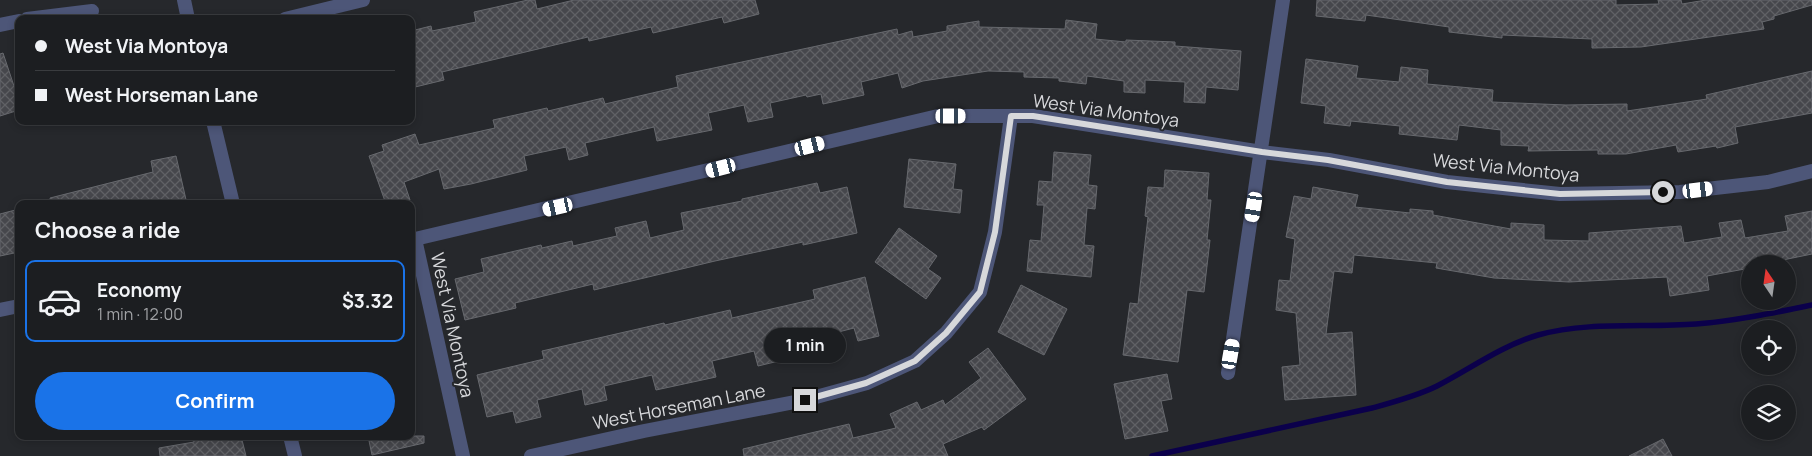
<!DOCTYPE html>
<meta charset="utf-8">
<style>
:root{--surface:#1c1e21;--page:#292b2e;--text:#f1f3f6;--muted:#a0a2a5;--line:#3a3c3f;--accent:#1a73e8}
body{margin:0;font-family:Manrope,sans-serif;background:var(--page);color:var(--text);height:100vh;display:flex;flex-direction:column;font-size:19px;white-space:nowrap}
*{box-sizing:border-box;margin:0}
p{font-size:16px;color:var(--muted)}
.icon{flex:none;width:28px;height:28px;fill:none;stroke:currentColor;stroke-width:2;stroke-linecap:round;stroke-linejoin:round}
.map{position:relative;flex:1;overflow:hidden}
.drawer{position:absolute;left:15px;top:200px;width:400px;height:240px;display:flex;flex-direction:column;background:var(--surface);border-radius:10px;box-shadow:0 2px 8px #0003,0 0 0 1px var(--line)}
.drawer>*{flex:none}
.banner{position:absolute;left:15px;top:15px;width:400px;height:110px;border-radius:10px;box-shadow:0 2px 8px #0003,0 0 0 1px var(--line);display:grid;align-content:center;height:110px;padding:0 20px;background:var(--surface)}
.needle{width:32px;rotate:347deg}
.tools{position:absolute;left:1741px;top:255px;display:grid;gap:10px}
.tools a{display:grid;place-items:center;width:55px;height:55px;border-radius:50%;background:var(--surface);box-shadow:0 2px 8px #0003,0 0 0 1px var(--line);font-size:25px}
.end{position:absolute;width:22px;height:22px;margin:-11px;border:6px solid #d7d8db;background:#111;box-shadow:0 0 0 2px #111}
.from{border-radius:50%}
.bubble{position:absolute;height:35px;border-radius:18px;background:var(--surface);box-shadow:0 2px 8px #0003,0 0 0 1px var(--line);font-size:16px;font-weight:700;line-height:35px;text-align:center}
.car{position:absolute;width:15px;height:30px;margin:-15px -8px;border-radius:6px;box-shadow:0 0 4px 1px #0007;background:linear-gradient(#fff 24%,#345 0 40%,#fff 0 76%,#345 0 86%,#fff 0)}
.banner b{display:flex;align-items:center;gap:18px;height:48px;font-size:19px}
.banner b+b{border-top:1px solid var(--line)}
.banner i{width:12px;height:12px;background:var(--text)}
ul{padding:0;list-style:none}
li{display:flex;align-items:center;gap:15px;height:82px;margin:0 10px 8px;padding:0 10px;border:2px solid transparent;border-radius:10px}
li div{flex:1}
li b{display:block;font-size:19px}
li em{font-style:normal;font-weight:700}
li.active{border-color:var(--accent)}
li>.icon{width:45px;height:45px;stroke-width:1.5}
h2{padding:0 20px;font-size:22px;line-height:60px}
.button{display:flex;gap:10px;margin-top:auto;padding:10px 20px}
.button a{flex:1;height:58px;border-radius:30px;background:var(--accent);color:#fff;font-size:20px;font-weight:700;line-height:58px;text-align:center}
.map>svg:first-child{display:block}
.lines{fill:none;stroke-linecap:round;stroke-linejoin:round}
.stream{stroke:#0b004b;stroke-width:5.5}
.building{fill:url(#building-cross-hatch);stroke:#67696e}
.minor{stroke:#4d5678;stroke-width:14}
.tertiary{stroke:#4d5678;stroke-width:14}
.route{stroke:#d7d8db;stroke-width:6}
.labels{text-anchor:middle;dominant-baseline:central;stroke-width:4;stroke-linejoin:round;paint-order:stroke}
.street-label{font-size:18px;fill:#d7d8db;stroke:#26282c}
</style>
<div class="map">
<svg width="1812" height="456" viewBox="0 0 1812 456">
<defs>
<pattern id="building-cross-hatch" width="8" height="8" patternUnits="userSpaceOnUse" patternTransform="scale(1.25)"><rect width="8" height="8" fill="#46474c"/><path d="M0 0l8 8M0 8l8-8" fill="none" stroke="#606165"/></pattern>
</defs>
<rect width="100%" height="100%" fill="#26282c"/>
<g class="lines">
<!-- stream -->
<path class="stream" d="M1152,456L1372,408C1394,402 1417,396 1437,386C1470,369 1501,346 1538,335C1589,321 1644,328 1696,324C1735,321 1774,313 1812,305"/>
</g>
<!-- building -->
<path class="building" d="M528,0H535L537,9L574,0H755L759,14L724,23L722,17L653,33L651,27L589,41L588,37L442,72L444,80L411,88V31L431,26L432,31L476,22L474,12Z
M1317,0H1616V5L1659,4L1658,0H1681L1682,4L1706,0H1812V5L1774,16V19L1762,22L1764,29L1641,47L1592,48V39L1502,35V38L1449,32V27L1366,15L1365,21L1316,16Z
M1066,20L1097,24L1095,39L1126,42V40L1175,42V46L1241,51L1238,90L1206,87L1205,103L1184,102L1185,82L1145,80V93L1124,92V81L1087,76L1086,84L1059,81V78L1024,77V72L988,71L923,81L902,88L898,73L861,82L864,95L823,104L821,94L807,97L806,95L770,103L773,117L748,122L744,105L708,113L712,130L657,141L654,127L585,143L588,155L569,160L566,147L524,156L527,170L471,184L444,189L439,169L404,182L410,200L399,204H386L369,156L384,151L382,145L415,134L419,145L495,128L493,120L547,108L548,111L603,98L605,104L678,87L676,76L897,29L898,35L912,31L913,37L947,31V26L979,21V27L1065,29Z
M3,53L19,101V110L0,116V54Z
M1306,59L1358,66L1356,78L1399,82L1401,67L1428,70L1427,84L1493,90L1492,102L1566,105L1627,104V111L1707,99L1706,95L1812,71V113L1735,127L1738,143L1717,148L1716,146L1678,152L1676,145L1626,154H1598V150L1528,151L1529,146L1501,145V130L1459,125L1457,140L1399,134L1400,126L1351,121L1350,126L1324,123L1326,106L1301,103Z
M1054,152L1091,155L1088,185L1097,186L1095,209L1087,208L1084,245L1094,246L1091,277L1027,271L1030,240L1041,241L1044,205H1037L1039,181L1052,182Z
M176,156L187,204H51L50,198L153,172L151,161Z
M909,159L956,164L953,189L962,190L960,213L904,207Z
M1165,170L1209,173L1207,200H1211L1207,240H1210L1204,292L1187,290L1178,362L1123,355L1130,303L1138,304L1148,217L1145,216L1148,187L1164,188Z
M817,183L820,193L847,187L857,233L803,245V242L715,261L594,290L593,284L515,303L516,308L465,320L455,279L484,272L481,259L541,245L542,248L572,241L573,246L617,236L615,228L646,221L650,238L684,230L681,213L742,201V199Z
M1313,187L1358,195L1355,207L1410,213V209L1433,211V215L1511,229V223L1544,225V240L1589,241V233L1681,226L1684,243L1722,237L1719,223L1741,220L1745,238L1788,231L1785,216L1812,211V254L1773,262L1774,264H1750V268L1707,276L1709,290L1670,296L1667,277L1569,282L1494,278L1436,268L1437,263L1354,255L1352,273L1334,271L1326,334L1352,332L1356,395L1285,400L1282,367L1300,365L1296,313L1276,310L1279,280L1290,281L1295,239L1286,237L1294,196L1311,199Z
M19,209V252L0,256V214Z
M899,228L937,256L928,269L941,278L926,299L875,262Z
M865,277L879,336L858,341L854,328L776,348L779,361L758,366L754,351L712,361L716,377L656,390L652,375L604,386L607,400L585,405L582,389L537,400L541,417L516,423L513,411L487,417L477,375L544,359L542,351L664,323L665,325L730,310L732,318L815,299L813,290Z
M1021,285L1067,309L1044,355L998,332Z
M988,348L1026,399L984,430L982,427L943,444L948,456H744L743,449L849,424L853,438L896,428L890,414L917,402L921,410L943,400L945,405L981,378L969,362Z
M1167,374L1172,399L1161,401L1168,431L1125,439L1114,384Z
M193,436H241L246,456H160L159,448L194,442Z
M368,436H424V443L372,455Z
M1663,439L1672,456H1629Z"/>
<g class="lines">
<!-- minor -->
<path class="minor" d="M27,19L92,11
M285,19L363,0
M0,25L19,21
M0,310L19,306
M1228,373L1283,0
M463,456L415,239L938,116H1033L1262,152L1329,160L1447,182L1560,194L1680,192L1768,182L1812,171
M531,456L644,431L805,400L867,383L915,361L946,333L980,292L995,232L1011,116"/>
<!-- tertiary -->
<path class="tertiary" d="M184,0L188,19
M213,121L233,204
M290,436L295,456"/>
</g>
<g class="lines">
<!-- route -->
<path class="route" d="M805,400L866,383L915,361L946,333L980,292L995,232L1011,116H1033L1262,152L1328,160L1447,182L1560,194L1663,192"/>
</g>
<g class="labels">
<!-- street labels -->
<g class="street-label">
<text transform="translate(1106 110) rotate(8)">West Via Montoya</text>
<text transform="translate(1506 167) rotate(6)">West Via Montoya</text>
<text transform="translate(453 325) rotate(78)">West Via Montoya</text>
<text transform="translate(679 406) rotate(-11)">West Horseman Lane</text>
</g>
</g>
</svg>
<div class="tools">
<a><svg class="needle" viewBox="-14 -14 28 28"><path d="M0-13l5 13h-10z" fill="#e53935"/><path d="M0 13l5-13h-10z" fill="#a0a2a5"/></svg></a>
<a><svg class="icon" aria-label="locate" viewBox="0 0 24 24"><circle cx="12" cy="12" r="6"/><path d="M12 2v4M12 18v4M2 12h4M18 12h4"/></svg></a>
<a><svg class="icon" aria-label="layers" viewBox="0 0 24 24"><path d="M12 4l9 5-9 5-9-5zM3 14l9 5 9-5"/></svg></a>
</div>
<i class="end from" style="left:1663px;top:192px"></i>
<i class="end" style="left:805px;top:400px"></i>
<div class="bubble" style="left:764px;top:328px;width:82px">1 min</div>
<i class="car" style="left:951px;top:116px;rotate:90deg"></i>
<i class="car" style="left:810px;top:146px;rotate:76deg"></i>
<i class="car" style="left:721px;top:168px;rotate:256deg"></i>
<i class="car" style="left:1698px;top:190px;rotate:83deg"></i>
<i class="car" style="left:558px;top:207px;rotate:257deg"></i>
<i class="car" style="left:1254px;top:207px;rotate:189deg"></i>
<i class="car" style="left:1231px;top:354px;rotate:10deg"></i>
<div class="banner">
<b><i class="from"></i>West Via Montoya</b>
<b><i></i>West Horseman Lane</b>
</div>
<section class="drawer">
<h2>Choose a ride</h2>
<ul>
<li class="active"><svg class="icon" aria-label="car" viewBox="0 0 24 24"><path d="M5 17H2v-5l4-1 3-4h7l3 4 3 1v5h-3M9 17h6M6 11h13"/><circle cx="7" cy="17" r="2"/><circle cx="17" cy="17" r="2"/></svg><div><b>Economy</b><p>1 min · 12:00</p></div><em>$3.32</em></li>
</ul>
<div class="button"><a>Confirm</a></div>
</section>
</div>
